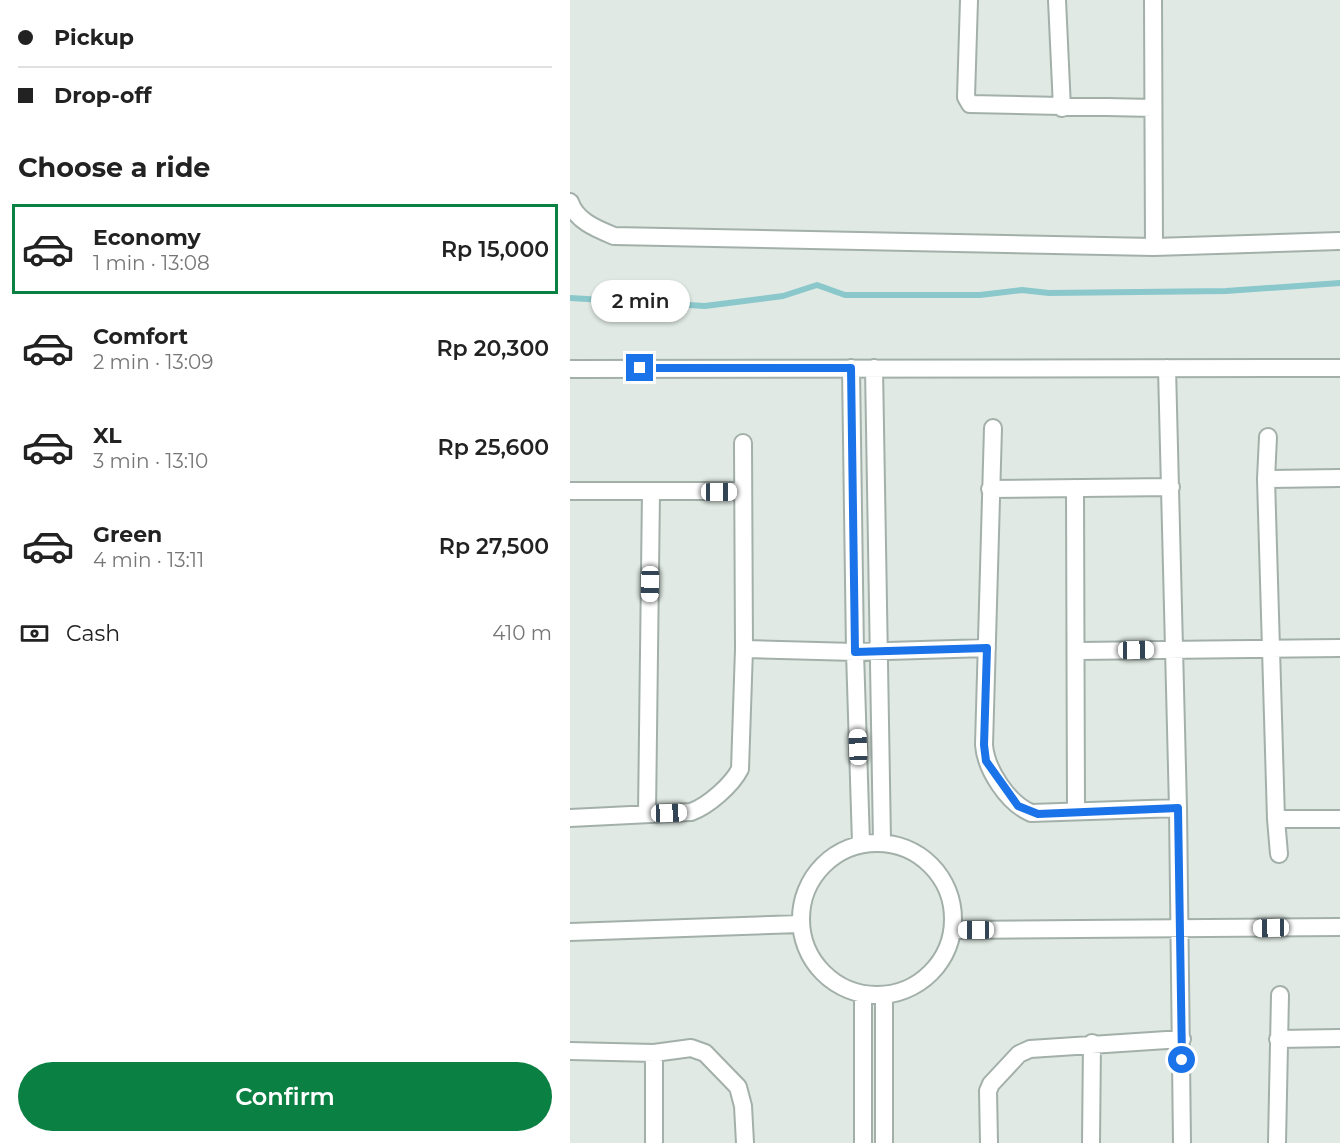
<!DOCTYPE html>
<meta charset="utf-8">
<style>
:root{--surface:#fff;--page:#f2f2f2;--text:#222;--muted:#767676;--line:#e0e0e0;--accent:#0b8043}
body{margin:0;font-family:Montserrat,sans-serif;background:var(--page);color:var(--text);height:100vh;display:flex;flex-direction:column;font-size:22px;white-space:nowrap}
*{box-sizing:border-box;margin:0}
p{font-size:20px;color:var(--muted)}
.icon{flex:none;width:33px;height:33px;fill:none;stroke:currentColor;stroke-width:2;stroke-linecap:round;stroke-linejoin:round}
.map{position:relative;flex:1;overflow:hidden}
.sheet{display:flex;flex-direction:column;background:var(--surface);width:570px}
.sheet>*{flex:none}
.hud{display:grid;align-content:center;height:132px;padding:0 18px;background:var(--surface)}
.end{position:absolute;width:27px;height:27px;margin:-14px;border:8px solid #1a73e8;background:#fff;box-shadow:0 0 0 3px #fff}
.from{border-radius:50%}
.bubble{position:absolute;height:42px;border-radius:21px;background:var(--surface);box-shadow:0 2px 4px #0004;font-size:20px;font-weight:600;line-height:42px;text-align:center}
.car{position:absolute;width:18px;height:36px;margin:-18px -9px;border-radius:8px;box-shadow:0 0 4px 2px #0007;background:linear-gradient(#fff 24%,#345 0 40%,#fff 0 76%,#345 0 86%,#fff 0)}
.hud b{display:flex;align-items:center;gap:21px;height:57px;font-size:22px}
.hud b+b{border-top:2px solid var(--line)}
.hud i{width:15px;height:15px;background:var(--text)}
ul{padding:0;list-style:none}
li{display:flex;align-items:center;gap:18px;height:90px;margin:0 12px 9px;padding:0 6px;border:3px solid transparent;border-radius:0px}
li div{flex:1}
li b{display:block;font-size:22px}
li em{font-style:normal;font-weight:600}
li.selected{border-color:var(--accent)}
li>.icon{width:54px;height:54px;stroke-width:1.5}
h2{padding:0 18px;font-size:27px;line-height:72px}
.pay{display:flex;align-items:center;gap:15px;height:66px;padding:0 18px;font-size:22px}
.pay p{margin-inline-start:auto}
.primary-button{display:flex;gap:12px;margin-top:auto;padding:12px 18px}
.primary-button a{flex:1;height:69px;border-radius:36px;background:var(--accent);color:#fff;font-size:24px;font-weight:600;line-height:69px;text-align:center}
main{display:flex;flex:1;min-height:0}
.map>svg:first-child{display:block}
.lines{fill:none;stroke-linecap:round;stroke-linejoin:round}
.stream{stroke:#8bc8cb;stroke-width:6}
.street-casing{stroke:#a3b0aa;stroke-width:20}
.street{stroke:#fff;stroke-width:16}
.route{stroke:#1a73e8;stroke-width:8}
</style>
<main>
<section class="sheet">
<div class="hud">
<b><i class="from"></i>Pickup</b>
<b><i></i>Drop-off</b>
</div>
<h2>Choose a ride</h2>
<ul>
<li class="selected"><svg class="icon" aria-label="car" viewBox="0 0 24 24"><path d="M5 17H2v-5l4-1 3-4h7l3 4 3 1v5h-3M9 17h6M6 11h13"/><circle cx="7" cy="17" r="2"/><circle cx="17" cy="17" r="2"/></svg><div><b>Economy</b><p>1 min · 13:08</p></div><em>Rp 15,000</em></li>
<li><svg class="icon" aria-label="car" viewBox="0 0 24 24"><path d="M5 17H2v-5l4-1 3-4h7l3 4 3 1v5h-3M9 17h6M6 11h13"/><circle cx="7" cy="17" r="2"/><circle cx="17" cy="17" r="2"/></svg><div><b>Comfort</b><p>2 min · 13:09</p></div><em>Rp 20,300</em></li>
<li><svg class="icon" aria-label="car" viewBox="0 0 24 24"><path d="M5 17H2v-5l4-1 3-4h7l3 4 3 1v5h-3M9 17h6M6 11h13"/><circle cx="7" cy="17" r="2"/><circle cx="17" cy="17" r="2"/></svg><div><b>XL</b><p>3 min · 13:10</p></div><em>Rp 25,600</em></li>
<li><svg class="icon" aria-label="car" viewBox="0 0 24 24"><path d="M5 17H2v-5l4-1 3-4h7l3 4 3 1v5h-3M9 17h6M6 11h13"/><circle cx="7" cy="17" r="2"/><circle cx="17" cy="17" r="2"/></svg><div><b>Green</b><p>4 min · 13:11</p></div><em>Rp 27,500</em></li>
</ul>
<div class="pay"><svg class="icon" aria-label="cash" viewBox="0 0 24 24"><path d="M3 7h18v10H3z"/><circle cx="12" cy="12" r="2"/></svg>Cash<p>410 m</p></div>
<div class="primary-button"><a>Confirm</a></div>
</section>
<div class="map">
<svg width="770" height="1143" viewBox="0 0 770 1143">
<rect width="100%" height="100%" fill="#e0e9e4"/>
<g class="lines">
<!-- stream -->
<path class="stream" d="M0,298L135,306L213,296L247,285L275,295H410L452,290L479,293L656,291L770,283"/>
<!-- street casing -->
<g class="street-casing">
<path id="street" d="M399,0L396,97L400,104L583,108
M487,0L492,108
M583,0L584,247
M0,202C6,221 27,229 44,236L584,247L769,241
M281,368L285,652L291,843
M304,368L312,841
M597,368L608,808L612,1143
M0,369L770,368
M423,428L414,745C416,770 438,803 461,813L608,808
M698,437L696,479L706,819L709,854
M696,479L770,478
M505,488L506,811
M420,489L601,487
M0,491H171
M174,649L285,652L417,648
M507,651L770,648
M77,814L81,492
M0,818L121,812C138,806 162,785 170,769L174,649L173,443
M706,819H770
M231 919a76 76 0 1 1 152 0a76 76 0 1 1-152 0Z
M384,930L770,927
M0,932L230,924
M314,996V1143
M708,1039L770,1038
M0,1051L84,1053L121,1048L135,1053L168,1087L173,1106L175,1143
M84,1053V1143
M293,1143V995
M419,1143L418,1091L421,1084L449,1054L460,1049L612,1039
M521,1143L522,1043
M707,1143L710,995"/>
</g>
<!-- street -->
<use href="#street" class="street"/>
</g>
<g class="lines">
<!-- route -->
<path class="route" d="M70,368H281L285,652L417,648L414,745L416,761L448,806L468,814L608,808L612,1060"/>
</g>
</svg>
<i class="end from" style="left:612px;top:1060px"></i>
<i class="end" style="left:70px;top:368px"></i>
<div class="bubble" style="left:21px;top:280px;width:99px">2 min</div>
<i class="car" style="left:149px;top:492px;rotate:90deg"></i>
<i class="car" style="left:80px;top:584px;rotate:181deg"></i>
<i class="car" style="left:566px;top:650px;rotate:89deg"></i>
<i class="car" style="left:288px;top:747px;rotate:358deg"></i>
<i class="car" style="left:99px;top:813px;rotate:88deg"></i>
<i class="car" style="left:701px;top:928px;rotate:269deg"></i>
<i class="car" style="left:406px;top:930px;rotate:270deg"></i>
</div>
</main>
